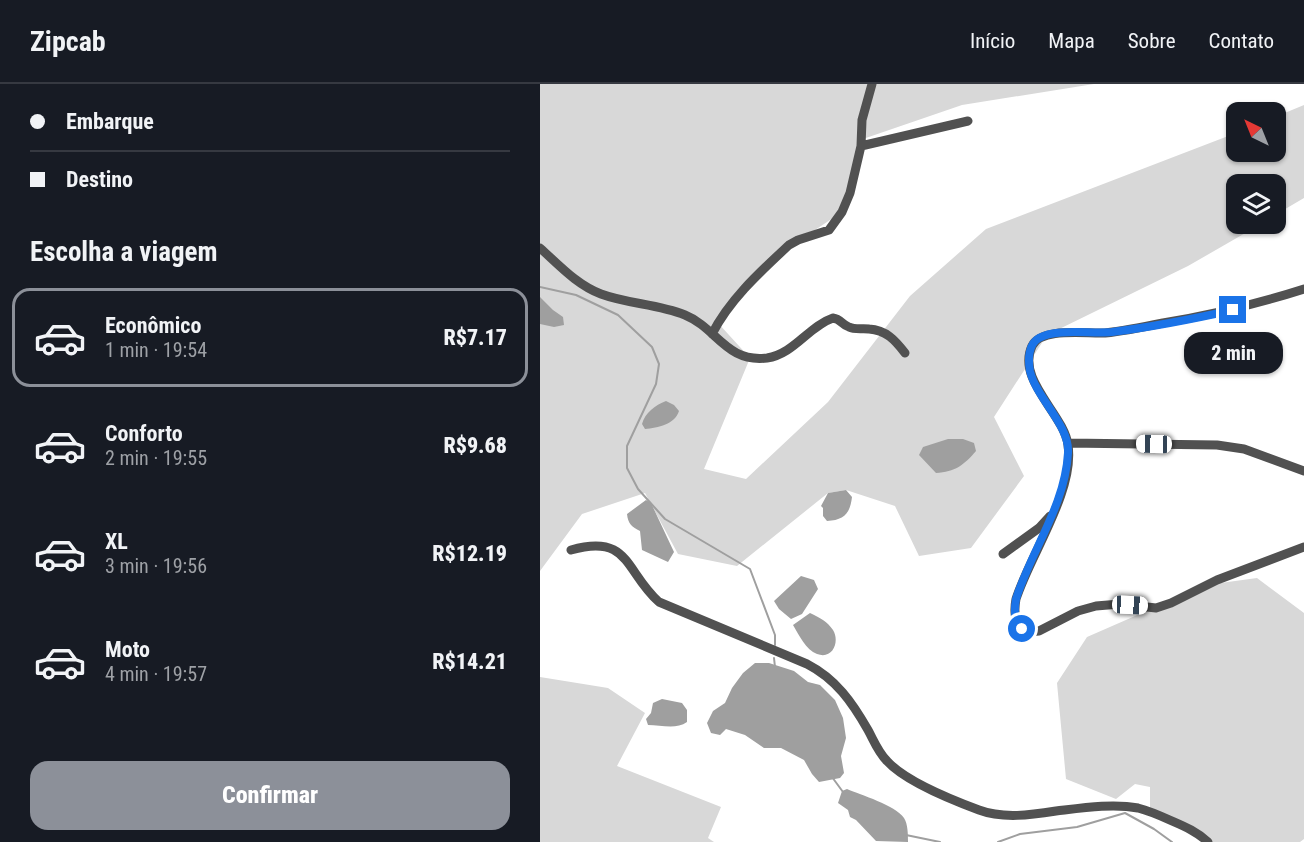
<!DOCTYPE html>
<html lang="pt">
<meta charset="utf-8">
<style>
:root{--surface:#171b24;--page:#20242c;--text:#f1f3f6;--muted:#9ea1a6;--line:#363941;--accent:#8c9099}
body{margin:0;font-family:"Roboto Condensed",sans-serif;background:var(--page);color:var(--text);height:100vh;display:flex;flex-direction:column;font-size:22px;white-space:nowrap}
*{box-sizing:border-box;margin:0}
p{font-size:20px;color:var(--muted)}
.icon{flex:none;width:33px;height:33px;fill:none;stroke:currentColor;stroke-width:2;stroke-linecap:round;stroke-linejoin:round}
.map{position:relative;flex:1;overflow:hidden}
.drawer{display:flex;flex-direction:column;background:var(--surface);width:540px}
.drawer>*{flex:none}
.hud{display:grid;align-content:center;height:132px;padding:0 30px;background:var(--surface)}
.needle{width:39px;rotate:317deg}
.tools{position:absolute;left:686px;top:18px;display:grid;gap:12px}
.tools a{display:grid;place-items:center;width:60px;height:60px;border-radius:12px;background:var(--surface);box-shadow:0 2px 4px #0004;font-size:30px}
.end{position:absolute;width:27px;height:27px;margin:-14px;border:8px solid #1a73e8;background:#fff;box-shadow:0 0 0 3px #fff}
.from{border-radius:50%}
.bubble{position:absolute;height:42px;border-radius:18px;background:var(--surface);box-shadow:0 2px 4px #0004;font-size:20px;font-weight:800;line-height:42px;text-align:center}
.car{position:absolute;width:18px;height:36px;margin:-18px -9px;border-radius:8px;box-shadow:0 0 4px 2px #0007;background:linear-gradient(#fff 24%,#345 0 40%,#fff 0 76%,#345 0 86%,#fff 0)}
.hud b{display:flex;align-items:center;gap:21px;height:57px;font-size:22px}
.hud b+b{border-top:2px solid var(--line)}
.hud i{width:15px;height:15px;background:var(--text)}
ul{padding:0;list-style:none}
li{display:flex;align-items:center;gap:18px;height:99px;margin:0 12px 9px;padding:0 18px;border:3px solid transparent;border-radius:18px}
li div{flex:1}
li b{display:block;font-size:22px}
li em{font-style:normal;font-weight:800}
li.active{border-color:var(--accent)}
li>.icon{width:54px;height:54px;stroke-width:1.5}
h2{padding:0 30px;font-size:27px;line-height:72px}
.action{display:flex;gap:12px;margin-top:auto;padding:12px 30px}
.action a{flex:1;height:69px;border-radius:18px;background:var(--accent);color:#fff;font-size:24px;font-weight:800;line-height:69px;text-align:center}
header{display:flex;align-items:center;gap:36px;box-sizing:border-box;height:84px;padding:0 30px;background:var(--surface);border-bottom:2px solid var(--line)}
header strong{font-size:28px}
nav{display:flex;gap:33px;margin-inline-start:auto;font-size:21px}
main{display:flex;flex:1;min-height:0}
.map>svg:first-child{display:block}
.green{fill:#d8d8d8}
.water{fill:#9f9f9f}
.lines{fill:none;stroke-linecap:round;stroke-linejoin:round}
.stream{stroke:#9f9f9f;stroke-width:2}
.minor{stroke:#515151;stroke-width:9}
.route{stroke:#1a73e8;stroke-width:8}
</style>
<header>
<strong>Zipcab</strong>
<nav><a>Início</a><a>Mapa</a><a>Sobre</a><a>Contato</a></nav>
</header>
<main>
<section class="drawer">
<div class="hud">
<b><i class="from"></i>Embarque</b>
<b><i></i>Destino</b>
</div>
<h2>Escolha a viagem</h2>
<ul>
<li class="active"><svg class="icon" aria-label="car" viewBox="0 0 24 24"><path d="M5 17H2v-5l4-1 3-4h7l3 4 3 1v5h-3M9 17h6M6 11h13"/><circle cx="7" cy="17" r="2"/><circle cx="17" cy="17" r="2"/></svg><div><b>Econômico</b><p>1 min · 19:54</p></div><em>R$7.17</em></li>
<li><svg class="icon" aria-label="car" viewBox="0 0 24 24"><path d="M5 17H2v-5l4-1 3-4h7l3 4 3 1v5h-3M9 17h6M6 11h13"/><circle cx="7" cy="17" r="2"/><circle cx="17" cy="17" r="2"/></svg><div><b>Conforto</b><p>2 min · 19:55</p></div><em>R$9.68</em></li>
<li><svg class="icon" aria-label="car" viewBox="0 0 24 24"><path d="M5 17H2v-5l4-1 3-4h7l3 4 3 1v5h-3M9 17h6M6 11h13"/><circle cx="7" cy="17" r="2"/><circle cx="17" cy="17" r="2"/></svg><div><b>XL</b><p>3 min · 19:56</p></div><em>R$12.19</em></li>
<li><svg class="icon" aria-label="car" viewBox="0 0 24 24"><path d="M5 17H2v-5l4-1 3-4h7l3 4 3 1v5h-3M9 17h6M6 11h13"/><circle cx="7" cy="17" r="2"/><circle cx="17" cy="17" r="2"/></svg><div><b>Moto</b><p>4 min · 19:57</p></div><em>R$14.21</em></li>
</ul>
<div class="action"><a>Confirmar</a></div>
</section>
<div class="map">
<svg width="764" height="758" viewBox="0 0 764 758">
<rect width="100%" height="100%" fill="#fff"/>
<!-- green -->
<path class="green" d="M0,0H554L422,21L320,56L302,128L239,170L178,239L210,274L164,385L206,395L288,318L370,212L446,145L696,49V68H735V33L764,21V114L735,131V100H696V140H721L648,182L507,251L454,333L484,392L431,464L379,472L355,422L306,406L288,409L197,482L138,470L105,409L42,430L0,487Z
M717,494L764,529V755L760,758H665L610,728V703L595,700L576,715L526,695L517,599L547,553L666,501Z
M0,593L68,604L105,629L77,682L181,723L168,754L174,758H0Z"/>
<!-- water -->
<path class="water" d="M0,213L13,226L23,233L24,241L14,243L0,240Z
M126,317L134,321L139,327C135,340 118,344 105,345L102,340C105,329 115,321 126,317Z
M408,355H423L434,359L436,367C424,381 415,388 396,389L379,371L383,363Z
M306,406L312,413C310,430 304,436 287,437L283,432V424L281,422L288,409Z
M106,416L111,419L134,468L128,478L102,466L100,447C92,443 88,440 87,430Z
M261,492L274,496L278,505L262,530L251,535L239,525L234,517Z
M270,529C280,534 287,537 293,546C300,557 293,576 277,570C266,566 259,551 253,541Z
M215,579H229L254,587L268,598L280,601L295,616L303,634L306,654L301,672L304,689L300,694L279,698L272,690L264,676L241,664H224L205,651L186,645L180,651L171,649L167,639L173,627L185,619L192,604L203,589Z
M122,615L142,619L147,626V638C136,646 121,641 108,641L106,635L111,629L113,619Z
M307,705C321,711 355,721 364,734C368,740 368,751 368,758L336,757L316,736L310,733L308,726L298,719L302,707Z"/>
<g class="lines">
<!-- stream -->
<path class="stream" d="M0,203L36,211L78,231L112,263L119,280L116,300L87,362V384L98,405L125,435L210,485L235,551V561
M234,574L235,583
M292,693L303,708
M366,751L400,758
M458,758L480,750L537,743L585,729L614,745L632,758"/>
<!-- minor -->
<path class="minor" d="M321,62L428,37
M0,164C19,181 37,201 61,210C88,220 118,220 145,231C177,244 186,279 227,274C254,270 269,242 293,234C301,235 302,241 309,243C315,246 323,244 329,245C346,246 355,256 365,269
M764,205C717,220 671,231 623,239C604,243 584,247 565,249C546,250 501,243 492,262C476,296 524,330 528,361C535,407 490,471 476,515C474,526 474,536 482,545L489,548L499,547L538,527L556,522L580,520L616,524L631,519L677,496L764,463
M172,250C190,215 220,188 249,161L258,156L289,146L302,128L310,109L321,62L322,36L332,0
M528,359L677,361L704,365L764,387
M31,466C90,449 85,488 119,518L267,580C296,595 312,618 328,646C334,657 338,668 347,677C366,698 412,716 439,726C463,735 491,731 516,727C541,724 573,719 598,724C610,727 621,732 632,737C646,743 657,748 668,758
M463,470L499,444L510,432"/>
</g>
<g class="lines">
<!-- route -->
<path class="route" d="M482,545C474,536 474,527 476,515C492,465 525,422 528,369C530,341 496,314 490,287C488,276 488,260 499,254C516,244 551,250 572,248C612,243 653,235 693,226"/>
</g>
</svg>
<div class="tools">
<a><svg class="needle" viewBox="-14 -14 28 28"><path d="M0-13l5 13h-10z" fill="#e53935"/><path d="M0 13l5-13h-10z" fill="#9ea1a6"/></svg></a>
<a><svg class="icon" aria-label="layers" viewBox="0 0 24 24"><path d="M12 4l9 5-9 5-9-5zM3 14l9 5 9-5"/></svg></a>
</div>
<i class="end from" style="left:482px;top:545px"></i>
<i class="end" style="left:693px;top:226px"></i>
<div class="bubble" style="left:644px;top:248px;width:99px">2 min</div>
<i class="car" style="left:614px;top:360px;rotate:271deg"></i>
<i class="car" style="left:590px;top:521px;rotate:93deg"></i>
</div>
</main>
